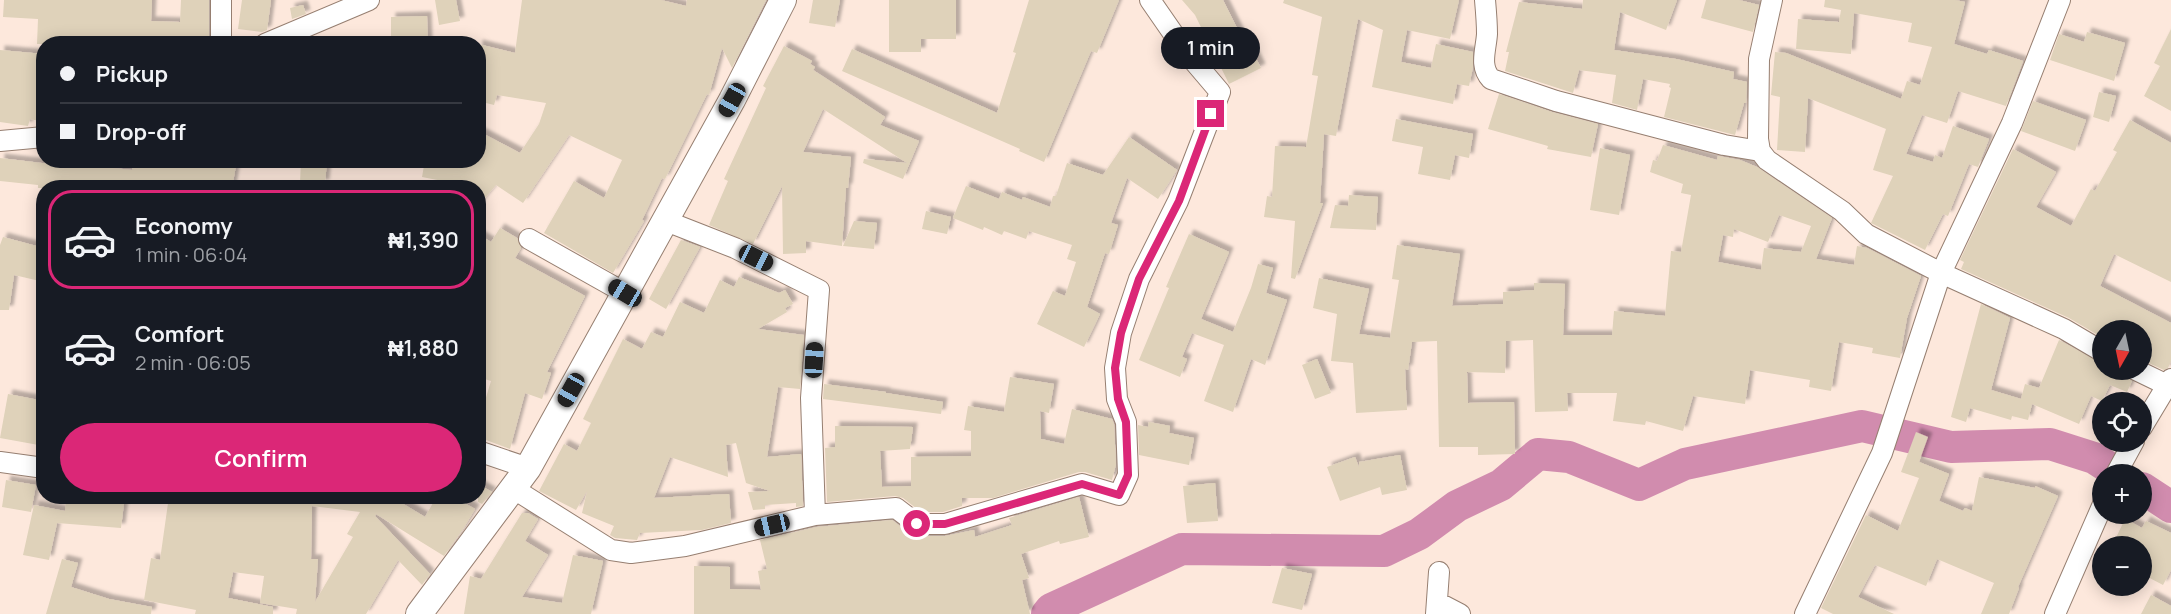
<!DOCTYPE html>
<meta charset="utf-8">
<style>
:root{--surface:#171b24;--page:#242831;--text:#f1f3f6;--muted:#9ea1a6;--line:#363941;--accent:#db2777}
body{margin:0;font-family:Manrope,sans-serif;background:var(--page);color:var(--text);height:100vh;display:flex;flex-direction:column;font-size:22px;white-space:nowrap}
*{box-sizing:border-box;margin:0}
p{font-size:20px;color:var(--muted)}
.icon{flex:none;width:33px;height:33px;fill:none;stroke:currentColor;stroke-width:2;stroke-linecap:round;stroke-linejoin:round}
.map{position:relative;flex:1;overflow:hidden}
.side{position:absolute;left:36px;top:180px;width:450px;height:324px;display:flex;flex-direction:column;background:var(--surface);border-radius:24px;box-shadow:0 3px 15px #0003}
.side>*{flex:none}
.hud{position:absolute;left:36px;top:36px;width:450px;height:132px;border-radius:24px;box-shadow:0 3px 15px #0003;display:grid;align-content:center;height:132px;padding:0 24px;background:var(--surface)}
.needle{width:39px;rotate:189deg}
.tools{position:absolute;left:2092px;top:320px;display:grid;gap:12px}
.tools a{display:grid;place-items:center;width:60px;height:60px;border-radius:50%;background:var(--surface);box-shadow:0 3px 15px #0003;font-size:30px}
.end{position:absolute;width:27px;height:27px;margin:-14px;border:8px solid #db2777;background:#fff;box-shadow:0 0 0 3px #fff}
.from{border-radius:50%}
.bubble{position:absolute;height:42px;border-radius:21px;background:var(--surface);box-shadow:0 3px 15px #0003;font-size:20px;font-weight:600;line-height:42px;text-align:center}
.car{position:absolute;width:18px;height:36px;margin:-18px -9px;border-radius:8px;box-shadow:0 0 4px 2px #0007;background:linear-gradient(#222 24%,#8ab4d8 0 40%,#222 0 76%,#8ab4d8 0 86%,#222 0)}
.hud b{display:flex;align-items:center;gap:21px;height:57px;font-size:22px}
.hud b+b{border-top:2px solid var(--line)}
.hud i{width:15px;height:15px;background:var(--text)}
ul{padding:10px 0 0;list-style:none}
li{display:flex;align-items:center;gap:18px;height:99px;margin:0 12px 9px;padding:0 12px;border:3px solid transparent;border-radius:24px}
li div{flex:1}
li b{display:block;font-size:22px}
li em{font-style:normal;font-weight:600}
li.selected{border-color:var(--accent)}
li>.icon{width:54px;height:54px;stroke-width:1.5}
.button{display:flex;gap:12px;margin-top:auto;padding:12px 24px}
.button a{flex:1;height:69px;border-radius:36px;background:var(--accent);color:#fff;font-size:24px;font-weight:600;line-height:69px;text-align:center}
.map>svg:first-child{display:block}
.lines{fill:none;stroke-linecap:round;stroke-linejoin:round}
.river{stroke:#d18cae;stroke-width:32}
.building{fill:#dfd2ba;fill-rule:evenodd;filter:url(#shadow)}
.minor-casing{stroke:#967f71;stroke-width:22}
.tertiary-casing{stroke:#967f71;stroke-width:28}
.minor{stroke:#fff;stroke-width:20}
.tertiary{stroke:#fff;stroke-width:26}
.route{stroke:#db2777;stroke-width:8}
</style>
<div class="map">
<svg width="2171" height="614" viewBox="0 0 2171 614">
<defs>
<filter id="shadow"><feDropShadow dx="4.5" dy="-4.5" stdDeviation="1.5" flood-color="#0004"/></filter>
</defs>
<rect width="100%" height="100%" fill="#fde8dc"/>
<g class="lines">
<!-- river -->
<path class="river" d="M2142,488L2171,507
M1047,614L1051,609L1182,549L1384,551L1419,534L1457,506L1501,485L1538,454L1569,457L1639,485L1685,464L1862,426L1951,447L2050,444L2094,458L2119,474"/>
</g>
<!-- building -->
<path class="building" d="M4,0H152L151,21L180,22L181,0H209V44H37L38,19L3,17Z
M242,0H271L267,30L262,32L238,29Z
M435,0H456L460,21L439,25Z
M522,0H661L686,6L687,0H766L732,68L722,48L709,95L707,94L665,179L662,178L642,220L644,221L613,273L544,233L574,181L604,198L622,160L569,135L523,203L496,185L478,206V188L422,177L425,160H478V131L520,153L539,124L546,103L497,95L494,105L478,101V44L515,53Z
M813,0H840L835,27L809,23Z
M889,0H956V39H921V52H889Z
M1029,0H1119L1097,53L1091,51L1044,162L1019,151L1020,149L842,71L852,49L997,113L1016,53L1013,52Z
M1182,0H1223L1244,42L1247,41L1261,68L1229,84L1195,15Z
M1284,0H1459L1450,39L1407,30L1401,62L1431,68L1436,44L1473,52V67L1469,86L1457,84L1453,104L1372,87L1383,30L1358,19L1336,136L1324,134L1320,203H1323L1295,279L1291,278L1295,221L1264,217L1267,196L1272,197L1275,146L1306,147L1318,76L1312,75L1322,17L1283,3Z
M1583,0H1677L1666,30L1620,12L1614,50L1676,59L1734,72L1733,79L1747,82L1746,103H1744L1735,135L1664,117L1671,88L1669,87L1670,84L1643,79L1637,110L1612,103L1616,75L1579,70L1573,93L1505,71L1509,52H1506L1519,2L1582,9Z
M1706,0H1739L1759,5L1753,32L1701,18Z
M1825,0H1955L1965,2L1954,44L1987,54L1989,50L2023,61L2006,106L1958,91L1947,123L1922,115L1906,154L1933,162L1935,155L1942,158L1953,126L1989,139L1978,167L1969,164L1948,216L1943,214L1925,250L1871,223L1893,176L1873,170L1886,129L1808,98L1805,152L1777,150L1780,97L1771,95L1775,52L1786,53L1901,99L1907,81L1920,85L1932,47L1908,42L1912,23L1854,13L1851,54L1796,49L1798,19L1839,22L1841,10L1824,7Z
M303,5L306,14L292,19L290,8Z
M427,16L428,44H391V17Z
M2171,29V111L2144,96L2160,66L2154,63Z
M2087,32L2125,43L2114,81L2050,60L2059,34L2084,42Z
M784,46L812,61L810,64L815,67L813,70L885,117L880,125L919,141L903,179L863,163L864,159L907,163L823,109L803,152L851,157L848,188H846L842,246L806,241V253L783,254L782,186L753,244L709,225L728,181L724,179L766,88L763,86Z
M0,50L44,54V122L30,119L28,126L0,122Z
M2099,92L2116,96L2109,122L2093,117Z
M1499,94L1552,112L1598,124L1591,157L1547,149L1548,146L1488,129Z
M2033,101L2086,120L2075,151L2021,131Z
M1396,119L1473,134L1469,158L1455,155L1450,180L1418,174L1423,147L1392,141Z
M2130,120L2171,143V282L2114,254L2100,286L2171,323V361L2168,368L2164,370L2142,360V330H2103V338L2069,318L1961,269L1964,262L1960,260L2013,149L2056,172L2036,207L2071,226L2091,189L2095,191L2117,152L2113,150Z
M1129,137L1177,170L1158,199L1127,178L1111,223L1118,225L1109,254L1105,253L1087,307L1100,314L1084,347L1037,324L1053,291L1065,296L1076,262L1067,259L1072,245L1029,231L1026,239L1004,231L1002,235L984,227L983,230L953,218L966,186L999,199L1002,192L1022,200L1023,197L1050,207L1053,196H1056L1067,163L1103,175Z
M1663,145L1717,160L1718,156L1740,160L1757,167L1832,218L1816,259L1854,265L1857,246L1867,248L1921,276L1907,318L1900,358L1872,353L1873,348L1839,342L1831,391L1809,387L1810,380L1750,370L1745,404L1693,396L1683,431L1646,421L1645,425L1613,421L1617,393H1567L1568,411L1535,412L1533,340L1506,341L1505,373L1467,372L1468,403L1514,402L1515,454L1478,455V447H1439L1437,341L1412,342L1408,370L1405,369L1407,410L1356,413L1353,363L1331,361L1337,314L1313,308L1319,278L1369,289L1359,334L1390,338L1399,280L1392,279L1397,245L1460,254L1452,306L1503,304V292L1534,290V283L1565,284L1563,335H1612L1614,311L1665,316L1671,251L1681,252L1691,195L1681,193L1683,184L1650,172L1653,160L1657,161ZM1779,215L1811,226L1801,252L1764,248L1761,270L1718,262L1723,235L1733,237L1734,229L1768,242Z
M1600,148L1630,155L1619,215L1590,210Z
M0,158L75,167V164L132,170L134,160H237L232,188H177L160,185L158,188L122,183V188L64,186V188H38V185L0,181Z
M301,160H327L325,184L300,183Z
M1349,195L1378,197L1376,230L1330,228L1335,205L1348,206Z
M926,211L951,217L947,234L922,229Z
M854,221L877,223L874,249L843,246Z
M500,228L517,238L521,248L515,258L585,296L547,372L551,373L542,399L525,393L510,449L478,437V424L491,381L478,377V234L491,242Z
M1189,234L1229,252L1201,319L1233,332L1251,288L1258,264L1273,268L1266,293L1287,300L1265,365L1251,359L1233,412L1204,401L1224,345L1192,333L1182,357L1187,359L1180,377L1139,360L1169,288L1166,287Z
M3,237L44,248V282L14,275L9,310H0V245Z
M681,240L700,247L666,309L649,299Z
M739,277L779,293L785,290L793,304L785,308L787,312L758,329L804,335L800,389L778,387L767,457L801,454L803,506L796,507V503L765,505V509L753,510L748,492L770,491L746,483L736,443L726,445L728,477L670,457L654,498L729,494L731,523L702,530L640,533L637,540L615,538L610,535L614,526L582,513L587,491L576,510L539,491L564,444L577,451L591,423L583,419L623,339L642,349L651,332L663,337L680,302L704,313L720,280L734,287Z
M1981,304L2010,318L1991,390L2021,399L2025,384L2039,388L2059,340L2103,364V369H2122L2124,376L2132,381L2127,392L2110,385L2102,401L2091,396L2079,424L2032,404L2028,420L2012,416L2011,420L1970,408L1966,422L1951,417Z
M1317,359L1331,393L1315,399L1302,365Z
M1010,377L1054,384L1049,413L1040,411L1041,439L1064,444L1072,409L1112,419L1114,424L1116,464L1112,480L1085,472H1079L993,498H962V506L943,512H921L903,498L895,496L827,502L825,448L835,447V426L913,427L910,449L880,451L882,487L911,486V457L971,456V431L964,430L968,406L1004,412Z
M824,384L886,392V393L943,402L941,414L823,399Z
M8,394L44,401V446L0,438Z
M1149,422L1170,426L1169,433L1194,438L1189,465L1139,455L1138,425L1148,427Z
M1916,432L1928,437L1919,462L1949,474L1939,501L1963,511L1965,508L1972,511L1979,477L2035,488V486L2058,496L2018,587L2019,588L2009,614H1981L1994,583L1937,559L1926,586L1875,565L1858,597L1894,614H1833L1821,608L1866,515L1898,531L1919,478L1901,472Z
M1400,455L1407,490L1382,495L1380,487L1340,501L1327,467L1355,457L1359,467V462Z
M6,480L36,485L31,512L2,507Z
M1215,483L1218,521L1187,523L1183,486Z
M478,484L492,492L482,504L478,502Z
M66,496H90L89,499L124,503L121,528L57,523L49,560L23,555L34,505L65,511Z
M169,496H191L190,499L220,503L221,496H243L242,500L273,504V498L390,496L425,517L437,496H452L475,509L463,529L444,556L376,514L375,516L430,574L422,585L398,560L366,614H296L297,609L260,603L264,576L233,572L228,598L273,607V614H195L196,610L144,600L151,558L160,560ZM312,506L360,512L347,534L353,537L315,602L318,559H311Z
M1079,497L1089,537L1060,544L1059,541L1021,554L1029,578L1022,580L1030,614H694V566L730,567V589L761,590L758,571L767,569L760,540L817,527L892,520L910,534L916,536H945L974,530L975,537L1012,525L1009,518Z
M522,513H528L538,519L525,541L548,555L522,597L562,603L573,555L603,561L591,614H464L470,576L481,579Z
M2125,519L2142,528L2146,521L2171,533V570L2163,585L2142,574V546H2112Z
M62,559L78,563L71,587L109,599L152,607L151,614H46Z
M1282,568L1312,574L1302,610L1272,603Z
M2151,595L2171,606V614H2141Z"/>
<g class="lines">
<!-- minor casing -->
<g class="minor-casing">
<path id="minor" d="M221,0V44
M1485,0C1486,11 1487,23 1487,34C1486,50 1479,66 1491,79L1556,101L1724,145L1760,151
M1772,0L1759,59L1758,139L1760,151L1767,160L1842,211L1866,234L1941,273L2064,329L2103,352
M265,44L369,0
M0,141L44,137
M666,221L735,248L819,290L811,398L815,515
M529,239L625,293
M2134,369L2167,385
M2142,427L2171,379
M478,451L528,468
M0,462L44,468
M2116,474L2134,441
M514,489L611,550L631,553L685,546L815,515L896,508L917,524H945L1082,484L1119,495L1128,475L1126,422L1117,399L1115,368L1121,333L1139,279L1178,201L1220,92L1186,52L1150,0
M1437,602L1460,614
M1436,614L1439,572
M1805,614L1882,453L1941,273L2012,123L2060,0
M2055,614L2103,504"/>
</g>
<!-- tertiary casing -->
<g class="tertiary-casing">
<path id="tertiary" d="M419,614L528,468L732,100L783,0"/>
</g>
<!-- minor -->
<use href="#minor" class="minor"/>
<!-- tertiary -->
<use href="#tertiary" class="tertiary"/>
</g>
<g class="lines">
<!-- route -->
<path class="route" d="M917,524H945L1082,484L1119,495L1128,475L1126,422L1118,399L1115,368L1121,333L1139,279L1179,201L1211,114"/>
</g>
</svg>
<div class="tools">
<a><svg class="needle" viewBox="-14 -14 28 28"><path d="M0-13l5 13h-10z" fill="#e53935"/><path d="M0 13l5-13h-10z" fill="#9ea1a6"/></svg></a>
<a><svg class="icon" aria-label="locate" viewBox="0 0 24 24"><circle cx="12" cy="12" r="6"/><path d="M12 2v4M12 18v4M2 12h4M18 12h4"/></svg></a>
<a>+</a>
<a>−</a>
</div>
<i class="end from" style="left:917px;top:524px"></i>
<i class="end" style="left:1211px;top:114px"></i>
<div class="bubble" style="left:1161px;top:27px;width:99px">1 min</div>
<i class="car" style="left:732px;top:100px;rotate:209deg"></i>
<i class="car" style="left:756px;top:258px;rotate:116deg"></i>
<i class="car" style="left:625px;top:293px;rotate:301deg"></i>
<i class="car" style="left:814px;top:360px;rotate:3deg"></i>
<i class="car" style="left:571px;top:390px;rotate:209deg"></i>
<i class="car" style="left:772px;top:525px;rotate:257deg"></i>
<div class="hud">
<b><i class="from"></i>Pickup</b>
<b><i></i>Drop-off</b>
</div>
<section class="side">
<ul>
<li class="selected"><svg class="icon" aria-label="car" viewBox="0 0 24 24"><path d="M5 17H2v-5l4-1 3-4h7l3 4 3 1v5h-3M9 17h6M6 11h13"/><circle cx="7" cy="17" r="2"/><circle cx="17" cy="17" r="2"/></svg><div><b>Economy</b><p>1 min · 06:04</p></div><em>₦1,390</em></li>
<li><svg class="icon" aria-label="car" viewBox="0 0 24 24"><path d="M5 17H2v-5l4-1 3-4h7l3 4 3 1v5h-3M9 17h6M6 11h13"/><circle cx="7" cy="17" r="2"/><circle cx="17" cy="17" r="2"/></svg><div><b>Comfort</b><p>2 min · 06:05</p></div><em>₦1,880</em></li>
</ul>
<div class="button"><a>Confirm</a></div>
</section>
</div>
